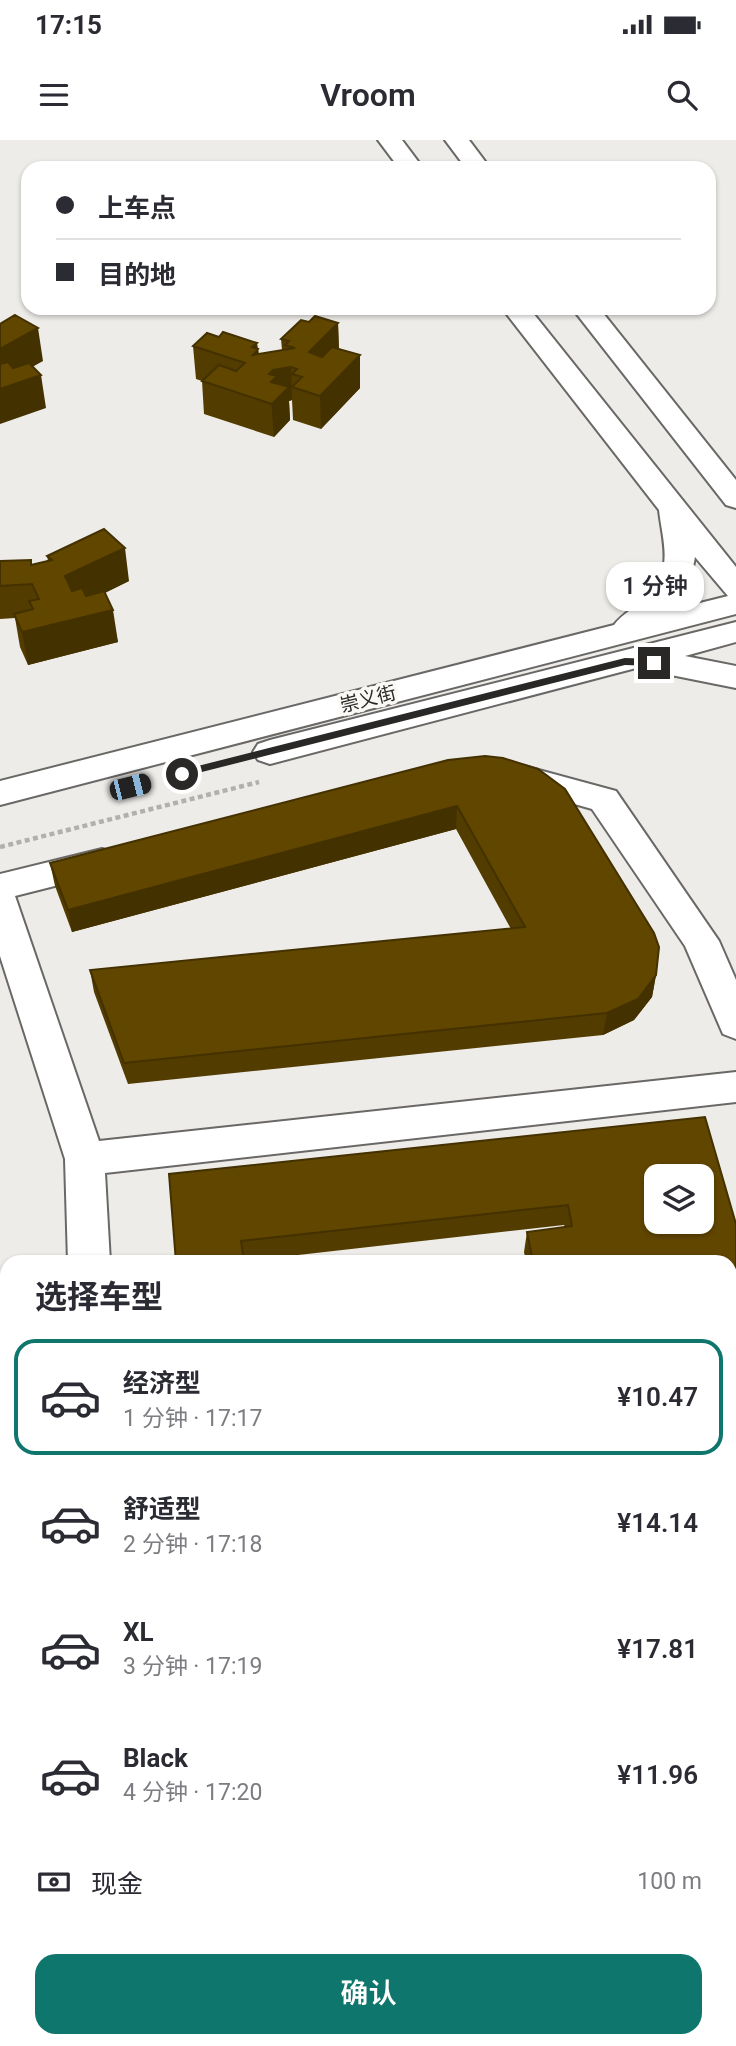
<!DOCTYPE html>
<html lang="zh">
<meta charset="utf-8">
<style>
:root{--surface:#fff;--page:#f2f2f3;--text:#2b2b33;--muted:#7c7c81;--line:#e1e1e2;--accent:#0f766e}
body{margin:0;font-family:Roboto,"Noto Sans SC",sans-serif;background:var(--page);color:var(--text);height:100vh;display:flex;flex-direction:column;font-size:26px;white-space:nowrap}
*{box-sizing:border-box;margin:0}
p{font-size:23px;color:var(--muted)}
.icon{flex:none;width:38px;height:38px;fill:none;stroke:currentColor;stroke-width:2;stroke-linecap:round;stroke-linejoin:round}
.map{position:relative;flex:1;overflow:hidden}
.details{position:absolute;left:0px;top:1115px;width:737px;height:793px;display:flex;flex-direction:column;background:var(--surface);border-radius:21px 21px 0 0;box-shadow:0 2px 5px #0004}
.details>*{flex:none}
.hud{position:absolute;left:21px;top:21px;width:695px;height:154px;border-radius:21px;box-shadow:0 2px 5px #0004;display:grid;align-content:center;height:154px;padding:0 35px;background:var(--surface)}
.controls{position:absolute;left:644px;top:1024px;display:grid;gap:14px}
.controls a{display:grid;place-items:center;width:70px;height:70px;border-radius:14px;background:var(--surface);box-shadow:0 2px 5px #0004;font-size:35px}
.end{position:absolute;width:32px;height:32px;margin:-16px;border:9px solid #292827;background:#fff;box-shadow:0 0 0 4px #fff}
.from{border-radius:50%}
.bubble{position:absolute;height:49px;border-radius:21px;background:var(--surface);box-shadow:0 2px 5px #0004;font-size:23px;font-weight:600;line-height:49px;text-align:center}
.car{position:absolute;width:21px;height:42px;margin:-21px -10px;border-radius:9px;box-shadow:0 0 5px 2px #0007;background:linear-gradient(#222 24%,#8ab4d8 0 40%,#222 0 76%,#8ab4d8 0 86%,#222 0)}
.hud b{display:flex;align-items:center;gap:24px;height:66px;font-size:26px}
.hud b+b{border-top:2px solid var(--line)}
.hud i{width:18px;height:18px;background:var(--text)}
ul{padding:0;list-style:none}
li{display:flex;align-items:center;gap:21px;height:116px;margin:0 14px 10px;padding:0 21px;border:4px solid transparent;border-radius:21px}
li div{flex:1}
li b{display:block;font-size:26px}
li em{font-style:normal;font-weight:600}
li.current{border-color:var(--accent)}
li>.icon{width:63px;height:63px;stroke-width:1.5}
h2{padding:0 35px;font-size:32px;line-height:84px}
.pay{display:flex;align-items:center;gap:18px;height:77px;padding:0 35px;font-size:26px}
.pay p{margin-inline-start:auto}
.action{display:flex;gap:14px;margin-top:auto;padding:14px 35px}
.action a{flex:1;height:80px;border-radius:21px;background:var(--accent);color:#fff;font-size:28px;font-weight:600;line-height:80px;text-align:center}
.status{display:flex;justify-content:space-between;align-items:center;height:49px;padding:0 35px;background:var(--surface);direction:ltr}
.status svg{height:19px;fill:currentColor}
header{display:flex;justify-content:space-between;align-items:center;height:91px;padding:0 35px;background:var(--surface);font-size:32px;font-weight:600}
.map>svg:first-child{display:block}
.green{fill:#e6cd9c}
.lines{fill:none;stroke-linecap:round;stroke-linejoin:round}
.minor-casing{stroke:#6a6866;stroke-width:4}
.path{stroke:#b1b0ad;stroke-width:4.5;stroke-dasharray:5 3.5;stroke-linecap:butt}
.minor{fill:#fff;fill-rule:evenodd}
.wall{fill:#533c00}
.shaded-wall{fill:#443100}
.building{fill:#614600;stroke:#443100;stroke-width:2;fill-rule:evenodd}
.route{fill:#292827}
.labels{text-anchor:middle;dominant-baseline:central;stroke-width:7;stroke-linejoin:round;paint-order:stroke}
.street-label{font-size:19px;fill:#292827;stroke:#fbf9f6}
</style>
<div class="status"><b>17:15</b><svg viewBox="0 0 49 12"><path d="M0 12V9h3v3zM5 12V6h3v6zM10 12V3h3v9zM15 12V0h3v12zM26 1h20v11H26zM47 4h2v5h-2z"/></svg></div>
<header><svg class="icon" aria-label="menu" viewBox="0 0 24 24"><path d="M4 6h16M4 12h16M4 18h16"/></svg>Vroom<svg class="icon" aria-label="search" viewBox="0 0 24 24"><circle cx="10" cy="10" r="6"/><path d="M15 15l6 6"/></svg></header>
<div class="map">
<svg width="736" height="1906" viewBox="0 0 736 1906">
<rect width="100%" height="100%" fill="#eeece9"/>
<!-- green -->
<path class="green" d="M0,1439L7,1448V1900L69,1901V1906H2Z"/>
<g class="lines">
<!-- minor casing -->
<g class="minor-casing">
<path id="minor" d="M378,0H402L423,28H399Z
M445,0H469L490,28H466Z
M502,168H529L736,427V474L0,665V641L614,485C622,474 635,468 644,459C675,430 663,405 659,370ZM695,417L728,456L668,471L691,438Z
M572,168H599L736,340V368L726,365Z
M736,482V502L685,516L736,526V548L636,528L270,624L258,620L253,612L258,604L270,600Z
M513,623L616,651L719,801L736,840V899L723,894L685,806L592,669L501,643L496,635L501,627Z
M102,709L114,713L119,722L114,731L15,756L99,1001L736,932V962L105,1033L110,1122H68L65,1019L0,816V734Z
M95,1900H148L149,1906H95Z
M413,1900H501L499,1906H410Z"/>
</g>
<!-- path -->
<path class="path" d="M0,707L259,642"/>
<!-- minor -->
<use href="#minor" class="minor"/>
</g>
<!-- wall -->
<path class="wall" d="M338,183L339,209L360,215V248L321,289L293,280L292,260L289,261L290,280L274,297L204,274L202,241L196,239L193,206L219,197L257,203L259,214L282,210L281,199Z
M47,416L129,441L105,453L118,502L28,525L20,507L15,478L0,479V421L32,425L48,421Z
M448,620L656,835L652,857L634,880L603,895L128,944L94,852L90,830L511,789L456,689L72,792L55,746L50,723Z
M705,977L736,1084V1222L730,1223V1122H526L524,1112L527,1092L565,1087L564,1085L244,1121L169,1034Z
M0,1157H7V1302L0,1303Z
M592,1900H730L736,1906H593Z"/>
<!-- shaded-wall -->
<path class="shaded-wall" d="M338,183L339,215L309,245V212Z
M38,188L43,221L0,245V209Z
M257,203V210L258,209L260,242L252,207Z
M360,215V248L321,289L320,256Z
M291,227L292,260L289,261L290,280L274,297L269,234L273,230Z
M41,235L46,268L0,284V249Z
M125,408L129,441L71,469L65,436Z
M113,470L118,502L28,525L22,492Z
M457,666L456,689L72,792L68,770Z
M656,835L652,857L634,880L603,895L607,873Z"/>
<!-- building -->
<path class="building" d="M15,175L38,188L0,209V184Z
M315,176L338,183L309,212L322,217L332,207L360,215L320,256L292,247L302,237L292,234L297,229L291,227L273,230L269,234L277,236L271,242L289,247L272,264L202,241L219,225L236,231L245,223L193,206L207,193L219,197L223,192L257,203L252,207L258,209L253,215L295,208L285,205L289,201L281,199L301,180L309,182Z
M8,222L13,228L29,223L41,235L0,249V224Z
M104,389L125,408L65,436L72,451L82,448L86,456L104,451L113,470L22,492L14,474L33,469L29,461L39,459L32,444L0,446V421L31,420V425L52,420L47,416Z
M485,616L503,618L538,629L565,649L654,793L659,807L656,835L638,859L607,873L124,923L90,830L525,787L457,666L68,770L50,723L448,620Z
M705,977L736,1084V1204L730,1205V1122H533L527,1092L572,1086L568,1065L241,1101L244,1122H176L169,1034ZM656,1036H702V1082H656Z
M0,1157H7V1284L0,1285Z
M730,1227L736,1241V1707L730,1749Z
M730,1760L735,1825L736,1830V1906H601L599,1900H730Z"/>
<!-- route -->
<path class="route" d="M625,518L654,519L659,523L654,526L625,525L182,637L177,634L182,630Z"/>
<g class="labels">
<!-- street labels -->
<g class="street-label">
<text transform="translate(368 559) rotate(-14)">崇义街</text>
</g>
</g>
</svg>
<div class="controls">
<a><svg class="icon" aria-label="layers" viewBox="0 0 24 24"><path d="M12 4l9 5-9 5-9-5zM3 14l9 5 9-5"/></svg></a>
</div>
<i class="end from" style="left:182px;top:634px"></i>
<i class="end" style="left:654px;top:523px"></i>
<div class="bubble" style="left:606px;top:422px;width:98px">1 分钟</div>
<i class="car" style="left:130px;top:647px;rotate:76deg"></i>
<div class="hud">
<b><i class="from"></i>上车点</b>
<b><i></i>目的地</b>
</div>
<section class="details">
<h2>选择车型</h2>
<ul>
<li class="current"><svg class="icon" aria-label="car" viewBox="0 0 24 24"><path d="M5 17H2v-5l4-1 3-4h7l3 4 3 1v5h-3M9 17h6M6 11h13"/><circle cx="7" cy="17" r="2"/><circle cx="17" cy="17" r="2"/></svg><div><b>经济型</b><p>1 分钟 · 17:17</p></div><em>¥10.47</em></li>
<li><svg class="icon" aria-label="car" viewBox="0 0 24 24"><path d="M5 17H2v-5l4-1 3-4h7l3 4 3 1v5h-3M9 17h6M6 11h13"/><circle cx="7" cy="17" r="2"/><circle cx="17" cy="17" r="2"/></svg><div><b>舒适型</b><p>2 分钟 · 17:18</p></div><em>¥14.14</em></li>
<li><svg class="icon" aria-label="car" viewBox="0 0 24 24"><path d="M5 17H2v-5l4-1 3-4h7l3 4 3 1v5h-3M9 17h6M6 11h13"/><circle cx="7" cy="17" r="2"/><circle cx="17" cy="17" r="2"/></svg><div><b>XL</b><p>3 分钟 · 17:19</p></div><em>¥17.81</em></li>
<li><svg class="icon" aria-label="car" viewBox="0 0 24 24"><path d="M5 17H2v-5l4-1 3-4h7l3 4 3 1v5h-3M9 17h6M6 11h13"/><circle cx="7" cy="17" r="2"/><circle cx="17" cy="17" r="2"/></svg><div><b>Black</b><p>4 分钟 · 17:20</p></div><em>¥11.96</em></li>
</ul>
<div class="pay"><svg class="icon" aria-label="cash" viewBox="0 0 24 24"><path d="M3 7h18v10H3z"/><circle cx="12" cy="12" r="2"/></svg>现金<p>100 m</p></div>
<div class="action"><a>确认</a></div>
</section>
</div>
